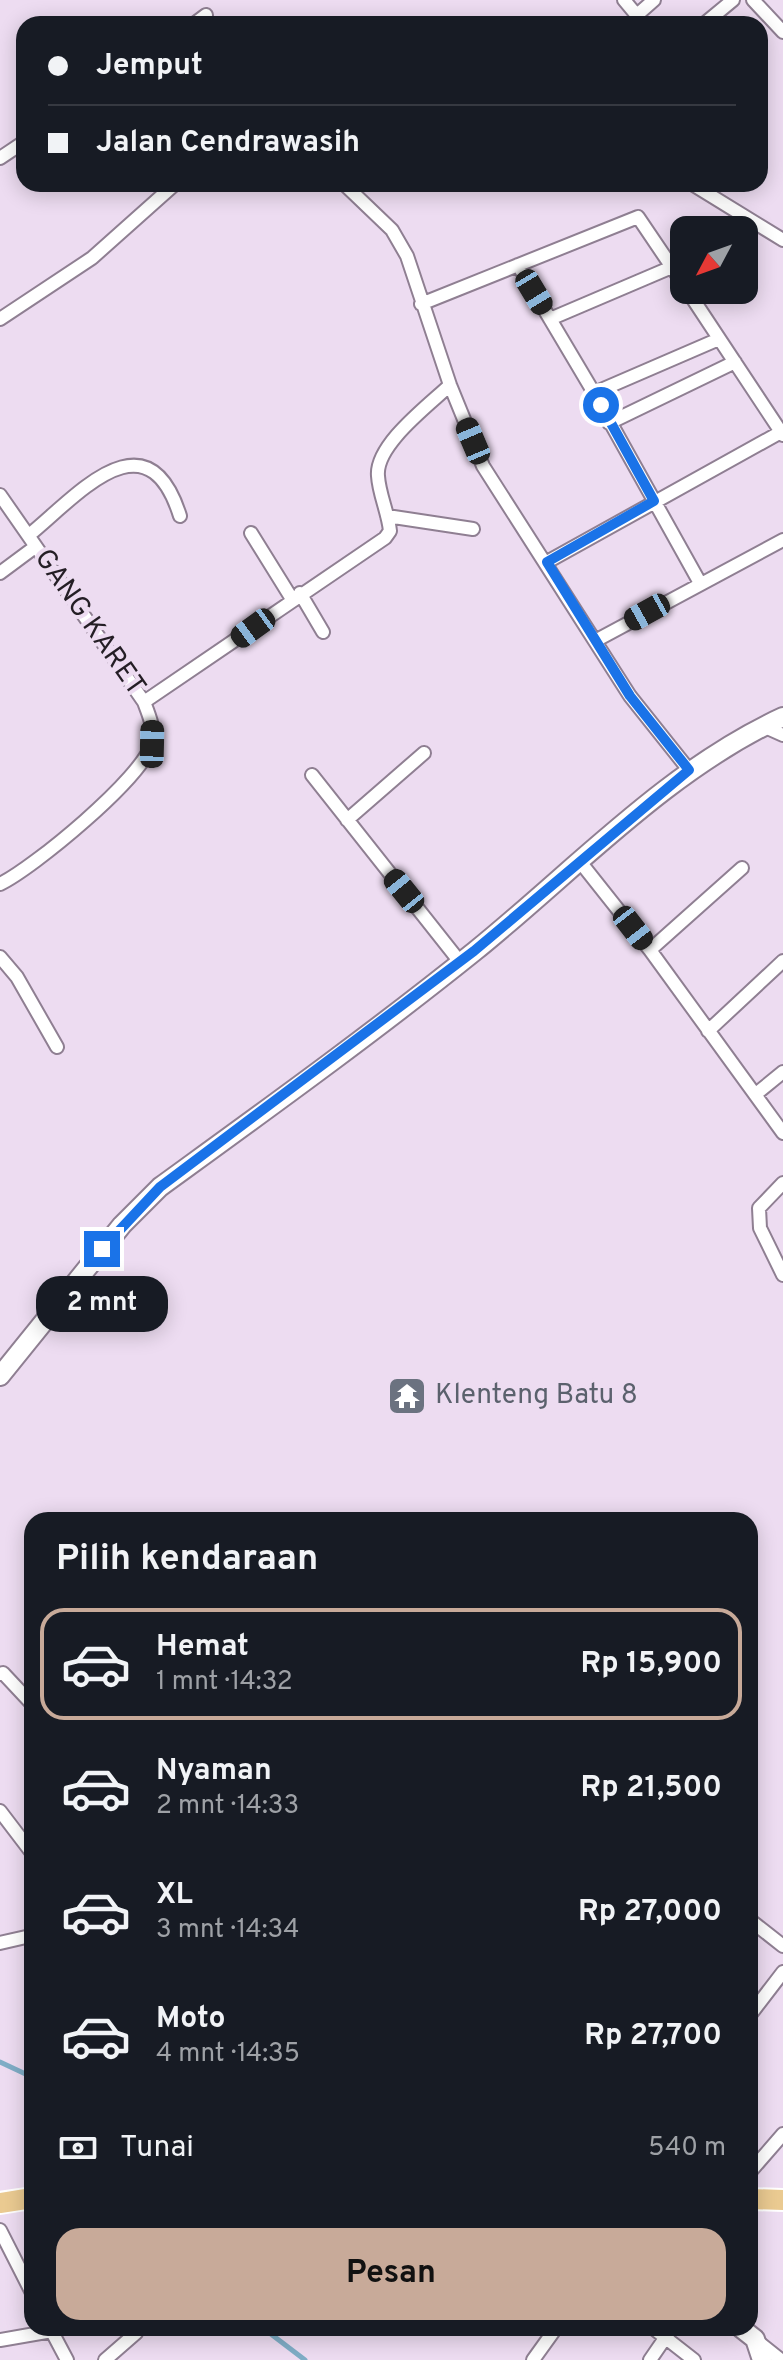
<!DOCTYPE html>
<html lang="id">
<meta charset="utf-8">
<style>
:root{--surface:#171b24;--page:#20242c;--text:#f1f3f6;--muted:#9ea1a6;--line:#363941;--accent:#c8aa99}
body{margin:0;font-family:Overpass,sans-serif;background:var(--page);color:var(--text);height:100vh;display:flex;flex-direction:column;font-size:30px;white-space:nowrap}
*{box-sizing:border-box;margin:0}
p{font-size:26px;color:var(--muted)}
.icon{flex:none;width:44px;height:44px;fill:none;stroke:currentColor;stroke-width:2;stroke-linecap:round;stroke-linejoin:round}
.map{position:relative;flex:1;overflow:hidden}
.side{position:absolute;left:24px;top:1512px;width:734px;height:824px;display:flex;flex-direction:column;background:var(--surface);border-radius:24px;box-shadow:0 4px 20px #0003}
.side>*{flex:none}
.top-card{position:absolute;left:16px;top:16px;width:752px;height:176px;border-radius:24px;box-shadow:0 4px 20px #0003;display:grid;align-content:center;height:176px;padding:0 32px;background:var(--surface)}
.needle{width:52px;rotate:229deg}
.tools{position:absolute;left:670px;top:216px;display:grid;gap:16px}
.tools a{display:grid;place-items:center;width:88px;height:88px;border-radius:16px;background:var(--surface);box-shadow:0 4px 20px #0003;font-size:40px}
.end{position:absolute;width:36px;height:36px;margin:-18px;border:10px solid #1a73e8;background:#fff;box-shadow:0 0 0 4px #fff}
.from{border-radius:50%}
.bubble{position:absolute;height:56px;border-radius:24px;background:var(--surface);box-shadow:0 4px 20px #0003;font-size:26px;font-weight:700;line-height:56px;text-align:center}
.car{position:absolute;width:24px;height:48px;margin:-24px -12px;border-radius:10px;box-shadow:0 0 6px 2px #0007;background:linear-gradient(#222 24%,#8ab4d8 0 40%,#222 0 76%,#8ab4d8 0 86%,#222 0)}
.top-card b{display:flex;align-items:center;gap:28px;height:76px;font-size:30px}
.top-card b+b{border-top:2px solid var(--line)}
.top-card i{width:20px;height:20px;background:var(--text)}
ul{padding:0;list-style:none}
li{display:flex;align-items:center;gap:24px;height:112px;margin:0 16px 12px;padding:0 16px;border:4px solid transparent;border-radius:24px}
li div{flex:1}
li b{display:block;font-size:30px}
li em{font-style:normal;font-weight:700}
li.on{border-color:var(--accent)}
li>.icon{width:72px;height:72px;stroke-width:1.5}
h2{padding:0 32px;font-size:36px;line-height:96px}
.pay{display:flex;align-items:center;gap:20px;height:88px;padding:0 32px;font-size:30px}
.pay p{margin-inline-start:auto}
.action{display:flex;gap:16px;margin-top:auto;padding:16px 32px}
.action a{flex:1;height:92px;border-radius:24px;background:var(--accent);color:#111;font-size:32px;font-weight:700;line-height:92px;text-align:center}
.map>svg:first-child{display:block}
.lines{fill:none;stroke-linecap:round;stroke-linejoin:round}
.stream{stroke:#7fadc6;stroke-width:5}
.street-casing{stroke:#8f7f92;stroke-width:16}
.secondary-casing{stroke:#8f7f92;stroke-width:22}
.primary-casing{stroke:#fff;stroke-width:24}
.street{stroke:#fff;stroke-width:12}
.secondary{stroke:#fff;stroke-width:18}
.primary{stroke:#eaca91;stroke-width:20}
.route{stroke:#1a73e8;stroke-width:10}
.labels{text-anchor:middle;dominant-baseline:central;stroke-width:8;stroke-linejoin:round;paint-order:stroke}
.street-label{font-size:28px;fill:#241e25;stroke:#eddcf1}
.worship-label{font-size:28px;fill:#5b616d;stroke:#eddcf1;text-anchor:start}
</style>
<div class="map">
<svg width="783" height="2360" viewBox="0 0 783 2360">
<rect width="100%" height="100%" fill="#eddcf1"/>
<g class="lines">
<!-- stream -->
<path class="stream" d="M0,2062L32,2077
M263,2328L305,2360"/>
<!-- street casing -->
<g class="street-casing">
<path id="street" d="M624,0L644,24
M753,0L783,32
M637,15L654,0
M194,24L206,15
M704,24L733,0
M0,158L24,142
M344,184L392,230L407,256L450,385L483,466L630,696L689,770
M692,184L783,240
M518,265L594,393L700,583
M687,290L783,435
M421,304L638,217L684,285
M0,319L92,258L175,184
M550,319L672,267
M594,393L719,339
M609,423L735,362
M0,495L144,702C149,715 155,729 152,743C144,777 32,869 0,884
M387,516L473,529
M251,533L292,599
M29,535C76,497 147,411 180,516
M547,562L781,432
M0,573L35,547
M300,593L323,632
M595,641L783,540
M144,702L385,538L390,531C388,512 379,494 378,476C375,445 429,405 450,385
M763,726L783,735
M312,775L460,962
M347,820L424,753
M581,863L650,950L783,1133
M650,950L742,868
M0,957L17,977L57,1047
M708,1031L783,961
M756,1094L783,1072
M783,1183L759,1208L760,1228L783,1275
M0,1674L3,1673L32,1704
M0,1811L32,1853
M750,1920L783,1946
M0,1943L26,1937
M750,2015L783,1972
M750,2172L783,2134
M0,2230L32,2293
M50,2328L67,2360
M653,2328L694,2360
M0,2340L52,2331
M757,2341L781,2360
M105,2360L136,2333
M533,2360L556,2328
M650,2360L672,2328"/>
</g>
<!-- secondary casing -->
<g class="secondary-casing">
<path id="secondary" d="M0,1376L122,1225L160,1187C266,1110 373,1033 475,951C574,871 667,770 783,717
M741,2328L755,2339L762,2360"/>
</g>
<!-- primary casing -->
<g class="primary-casing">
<path id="primary" d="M750,2199L783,2200
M0,2203L32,2198"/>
</g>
<!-- street -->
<use href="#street" class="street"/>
<!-- secondary -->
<use href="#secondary" class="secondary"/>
<!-- primary -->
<use href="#primary" class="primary"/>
</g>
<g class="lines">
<!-- route -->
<path class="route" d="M102,1249L160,1187L474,951L689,770L630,696L547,562L654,501L601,405"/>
</g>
<!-- icons -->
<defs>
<g id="temple-square" transform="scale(2)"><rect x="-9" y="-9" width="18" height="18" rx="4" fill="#6b7280" stroke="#eddcf1"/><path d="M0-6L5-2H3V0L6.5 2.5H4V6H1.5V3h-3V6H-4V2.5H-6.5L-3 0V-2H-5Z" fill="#fff"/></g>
</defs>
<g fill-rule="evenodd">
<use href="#temple-square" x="407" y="1396"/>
</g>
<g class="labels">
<!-- street labels -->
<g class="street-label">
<text transform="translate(89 623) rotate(55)">GANG KARET</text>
</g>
<!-- worship labels -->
<g class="worship-label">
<text x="435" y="1396">Klenteng Batu 8</text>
</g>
</g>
</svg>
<div class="tools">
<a><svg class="needle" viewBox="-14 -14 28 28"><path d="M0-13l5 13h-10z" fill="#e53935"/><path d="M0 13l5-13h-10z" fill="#9ea1a6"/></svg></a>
</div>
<i class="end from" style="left:601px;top:405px"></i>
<i class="end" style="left:102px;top:1249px"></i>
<div class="bubble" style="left:36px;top:1276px;width:132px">2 mnt</div>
<i class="car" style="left:534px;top:292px;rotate:149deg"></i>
<i class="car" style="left:473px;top:441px;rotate:337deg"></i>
<i class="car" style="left:647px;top:612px;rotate:241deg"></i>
<i class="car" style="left:253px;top:628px;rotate:234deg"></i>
<i class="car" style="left:152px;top:744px;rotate:1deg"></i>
<i class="car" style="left:404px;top:891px;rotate:321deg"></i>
<i class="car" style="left:633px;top:928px;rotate:142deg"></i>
<div class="top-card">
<b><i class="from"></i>Jemput</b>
<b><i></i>Jalan Cendrawasih</b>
</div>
<section class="side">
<h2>Pilih kendaraan</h2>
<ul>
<li class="on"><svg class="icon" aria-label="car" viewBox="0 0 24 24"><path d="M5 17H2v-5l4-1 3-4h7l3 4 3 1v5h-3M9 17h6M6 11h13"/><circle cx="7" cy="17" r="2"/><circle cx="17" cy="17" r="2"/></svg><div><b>Hemat</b><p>1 mnt · 14:32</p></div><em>Rp 15,900</em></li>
<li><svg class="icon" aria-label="car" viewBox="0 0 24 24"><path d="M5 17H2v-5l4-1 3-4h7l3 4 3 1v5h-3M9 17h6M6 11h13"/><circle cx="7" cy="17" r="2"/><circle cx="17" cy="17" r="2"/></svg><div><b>Nyaman</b><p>2 mnt · 14:33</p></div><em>Rp 21,500</em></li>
<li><svg class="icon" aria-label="car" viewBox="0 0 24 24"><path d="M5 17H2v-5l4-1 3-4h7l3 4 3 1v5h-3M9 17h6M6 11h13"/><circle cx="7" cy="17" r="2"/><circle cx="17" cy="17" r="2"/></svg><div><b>XL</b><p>3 mnt · 14:34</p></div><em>Rp 27,000</em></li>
<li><svg class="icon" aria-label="car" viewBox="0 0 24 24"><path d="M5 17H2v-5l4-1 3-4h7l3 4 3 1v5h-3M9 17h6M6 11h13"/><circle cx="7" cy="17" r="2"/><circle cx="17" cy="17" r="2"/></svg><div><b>Moto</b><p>4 mnt · 14:35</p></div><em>Rp 27,700</em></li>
</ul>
<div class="pay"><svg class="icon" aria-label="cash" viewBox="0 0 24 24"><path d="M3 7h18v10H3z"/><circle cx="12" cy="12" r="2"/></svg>Tunai<p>540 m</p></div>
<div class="action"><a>Pesan</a></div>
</section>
</div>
